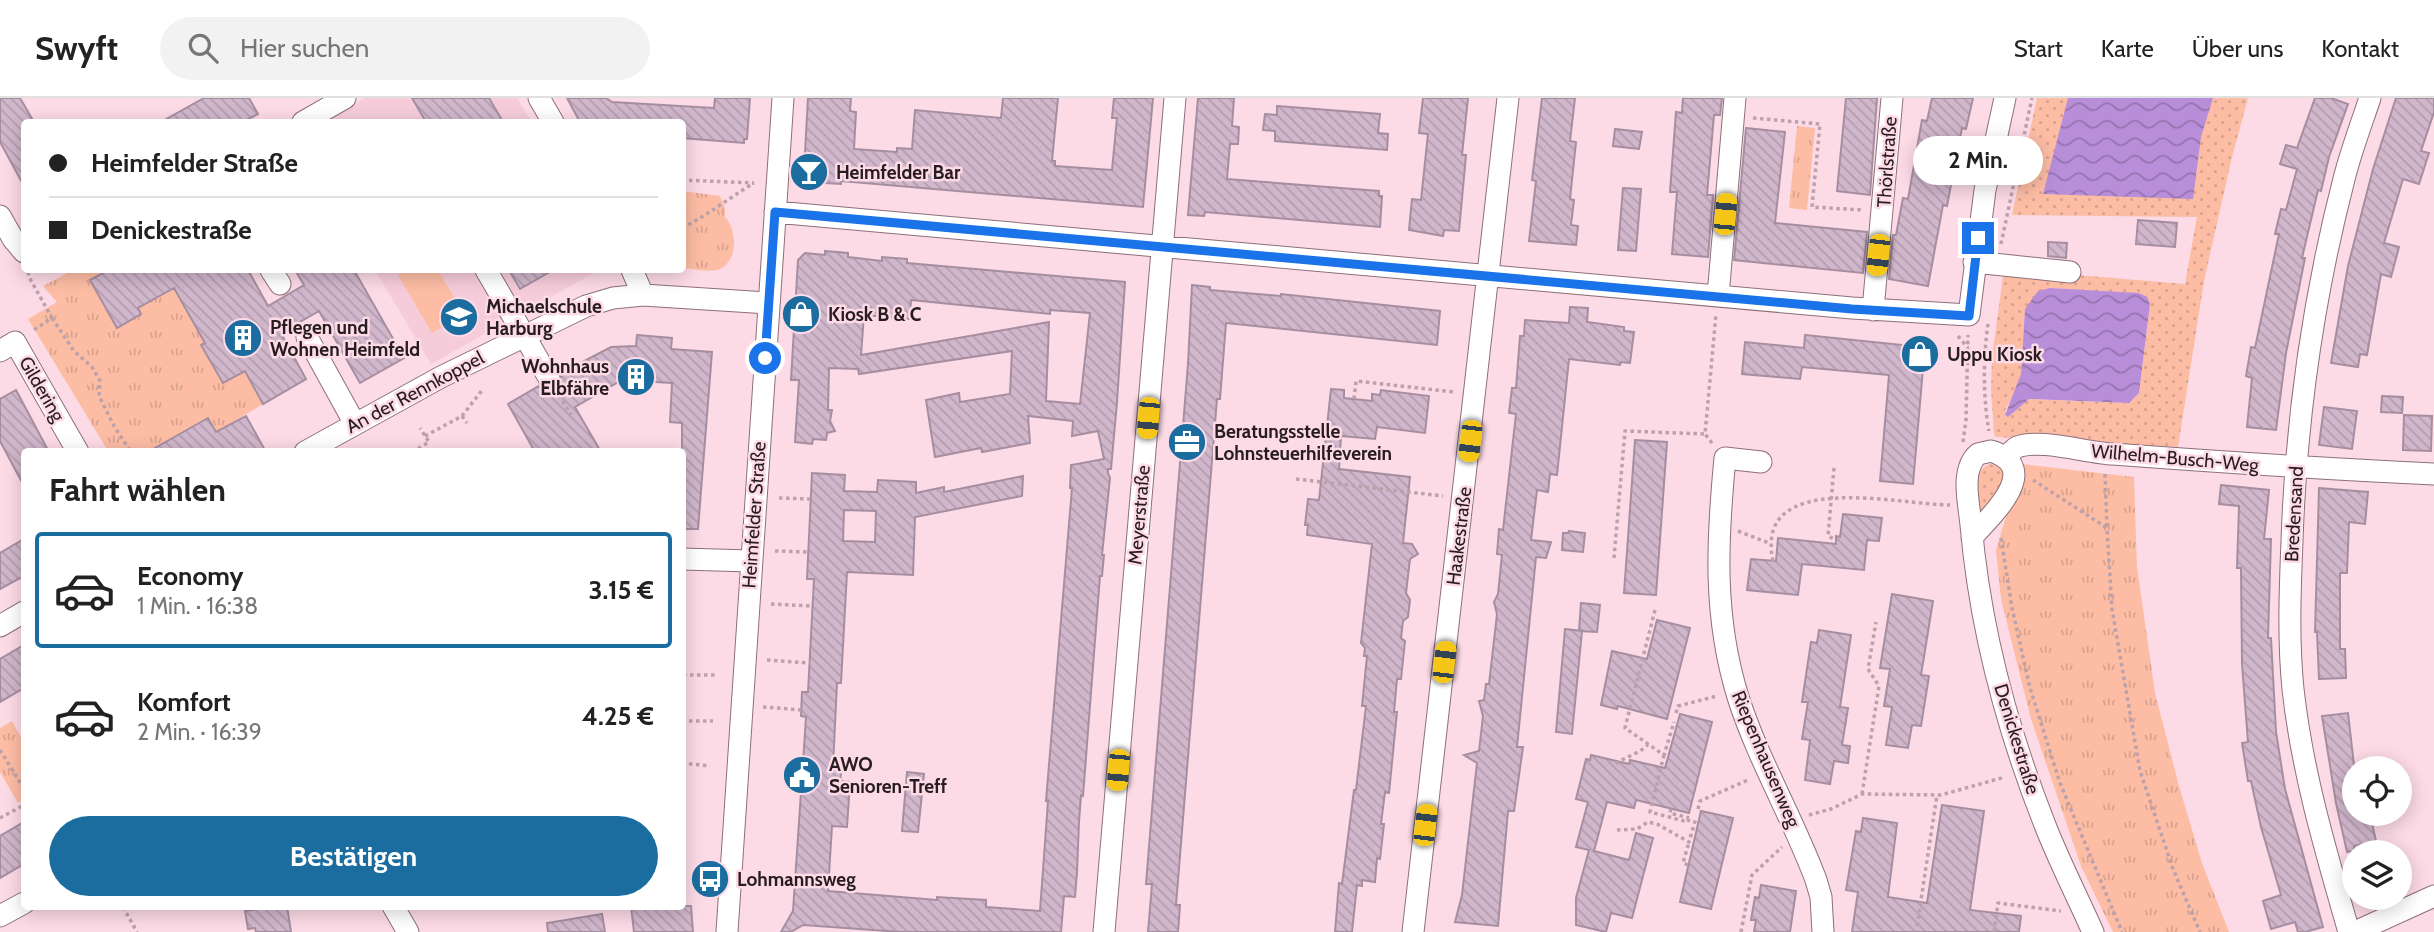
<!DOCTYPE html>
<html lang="de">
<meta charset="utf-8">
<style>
:root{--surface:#fff;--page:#f2f2f2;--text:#222;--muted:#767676;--line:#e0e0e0;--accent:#1a6d9e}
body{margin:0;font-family:Cabin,sans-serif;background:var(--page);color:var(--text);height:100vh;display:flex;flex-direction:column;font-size:26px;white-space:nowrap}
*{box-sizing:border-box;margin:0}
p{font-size:23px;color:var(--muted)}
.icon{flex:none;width:38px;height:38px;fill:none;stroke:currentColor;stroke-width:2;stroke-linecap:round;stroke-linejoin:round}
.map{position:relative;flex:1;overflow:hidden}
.side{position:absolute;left:21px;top:350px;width:665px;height:462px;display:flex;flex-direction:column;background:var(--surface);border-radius:7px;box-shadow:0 4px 18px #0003}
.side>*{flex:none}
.banner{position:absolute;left:21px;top:21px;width:665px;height:154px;border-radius:7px;box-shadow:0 4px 18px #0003;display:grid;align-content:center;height:154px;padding:0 28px;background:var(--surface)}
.fabs{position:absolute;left:2342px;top:658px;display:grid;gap:14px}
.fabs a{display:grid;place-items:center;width:70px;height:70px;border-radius:50%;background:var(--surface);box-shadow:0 4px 18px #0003;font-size:35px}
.end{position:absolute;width:32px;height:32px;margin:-16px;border:9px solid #1a73e8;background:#fff;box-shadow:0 0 0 4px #fff}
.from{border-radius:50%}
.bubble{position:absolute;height:49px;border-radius:24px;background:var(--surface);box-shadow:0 4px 18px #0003;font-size:23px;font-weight:700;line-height:49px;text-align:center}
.car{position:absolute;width:21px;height:42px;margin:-21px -10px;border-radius:9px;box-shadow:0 0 5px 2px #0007;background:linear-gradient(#f5c518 24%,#345 0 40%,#f5c518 0 76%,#345 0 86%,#f5c518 0)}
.banner b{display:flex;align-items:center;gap:24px;height:66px;font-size:26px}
.banner b+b{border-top:2px solid var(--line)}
.banner i{width:18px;height:18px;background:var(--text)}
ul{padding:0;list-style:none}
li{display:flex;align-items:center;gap:21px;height:116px;margin:0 14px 10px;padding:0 14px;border:4px solid transparent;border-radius:7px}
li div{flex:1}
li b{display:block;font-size:26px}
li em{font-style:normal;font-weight:700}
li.selected{border-color:var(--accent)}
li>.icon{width:63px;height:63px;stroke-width:1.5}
h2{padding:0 28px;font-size:32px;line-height:84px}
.action{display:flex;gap:14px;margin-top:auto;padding:14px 28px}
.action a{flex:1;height:80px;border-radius:42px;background:var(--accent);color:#fff;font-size:28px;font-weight:700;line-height:80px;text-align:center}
header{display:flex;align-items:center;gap:42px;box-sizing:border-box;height:98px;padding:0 35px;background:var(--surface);border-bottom:2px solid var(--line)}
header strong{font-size:33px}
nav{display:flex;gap:38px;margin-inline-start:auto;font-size:24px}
.search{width:490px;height:63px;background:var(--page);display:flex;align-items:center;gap:18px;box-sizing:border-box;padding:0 24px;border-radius:38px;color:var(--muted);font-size:26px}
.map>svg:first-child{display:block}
.built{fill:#f6ccda}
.grass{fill:url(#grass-dots);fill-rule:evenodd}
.park{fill:url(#park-tufts)}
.pitch{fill:#fdbda5}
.water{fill:url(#water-waves)}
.building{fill:url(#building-back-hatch);stroke:#a68ea1;stroke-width:2;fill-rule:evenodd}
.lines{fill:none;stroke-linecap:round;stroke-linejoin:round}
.minor-casing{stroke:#8d6f7a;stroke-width:23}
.path{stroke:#bca1aa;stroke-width:3.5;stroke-dasharray:3.5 3.5;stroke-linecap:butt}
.minor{stroke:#fff;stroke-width:21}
.route{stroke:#1a73e8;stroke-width:9}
.labels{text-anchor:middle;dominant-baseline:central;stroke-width:5;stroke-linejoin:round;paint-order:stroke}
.street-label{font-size:19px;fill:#271c20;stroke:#fcdae6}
.poi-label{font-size:19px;font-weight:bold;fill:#271c20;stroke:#fcdae6;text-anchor:start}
</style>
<header>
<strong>Swyft</strong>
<div class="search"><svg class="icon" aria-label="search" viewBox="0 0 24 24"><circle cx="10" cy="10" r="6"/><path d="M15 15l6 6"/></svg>Hier suchen</div>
<nav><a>Start</a><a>Karte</a><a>Über uns</a><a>Kontakt</a></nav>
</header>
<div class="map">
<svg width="2434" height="834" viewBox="0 0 2434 834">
<defs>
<pattern id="grass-dots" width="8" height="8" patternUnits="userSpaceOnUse" patternTransform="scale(1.75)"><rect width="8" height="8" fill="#fdbda5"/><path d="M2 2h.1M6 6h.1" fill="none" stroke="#d9a28e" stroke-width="1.8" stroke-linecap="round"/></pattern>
<pattern id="park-tufts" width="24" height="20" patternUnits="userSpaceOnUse" patternTransform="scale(1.75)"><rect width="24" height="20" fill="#fdbda5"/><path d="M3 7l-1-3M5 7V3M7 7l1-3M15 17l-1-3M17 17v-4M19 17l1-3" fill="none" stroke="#d9a28e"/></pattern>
<pattern id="water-waves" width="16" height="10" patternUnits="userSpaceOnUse" patternTransform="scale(1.75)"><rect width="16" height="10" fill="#b88ed9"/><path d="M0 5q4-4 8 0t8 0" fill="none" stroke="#9673b0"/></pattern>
<pattern id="building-back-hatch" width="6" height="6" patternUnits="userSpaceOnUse" patternTransform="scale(1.75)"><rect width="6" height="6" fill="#d1b7cc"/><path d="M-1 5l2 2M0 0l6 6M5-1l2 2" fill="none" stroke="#b39daf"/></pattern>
</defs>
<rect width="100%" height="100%" fill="#fcdae6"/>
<!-- built -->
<path class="built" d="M365,0H517L532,24H321Z
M375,172H599L431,266Z"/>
<!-- grass -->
<path class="grass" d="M2037,0H2248L2232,59L2204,183L2178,349L1996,339L1994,336L1991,291L1992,260L2004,171L2185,186L2197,119L2012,117ZM2050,190L2144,197L2150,206L2139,295L2129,305L2029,301L2008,319L2005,313L2016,292L2021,276L2025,211Z
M1990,366L2001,369L2007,381L1983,414L1977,413C1977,398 1971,372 1990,366Z"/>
<!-- park -->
<path class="park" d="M1797,28L1815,30L1807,112L1789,110Z
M683,93L720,98L725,110V119C738,133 738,166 717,172C706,174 693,171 683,170Z
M73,172H109L90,182L118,230L141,217L138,210L174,190L205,245L202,247L223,285L245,273L263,306L216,334L208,320L158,348L160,353H108L28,221L57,204L43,188Z
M2022,366L2134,379L2137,469L2155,595L2179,688L2202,765L2229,834H2113L2081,768L2031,621L2001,501L1996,452Z
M12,623L24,645V701L18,705L0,674V630Z"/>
<!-- pitch -->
<path class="pitch" d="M408,172H438L464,216L432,235L398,177Z"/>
<!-- water -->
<path class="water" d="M2068,0H2213L2201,39L2193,101L2043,96Z
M2050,190L2139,195L2147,199L2150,206L2139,295L2129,305L2029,301L2008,319L2005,317L2021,276L2025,211L2038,193Z"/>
<!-- building -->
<path class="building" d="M0,0H20L34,24H24V88L0,44Z
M204,0H249L258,16L243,24H161Z
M412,0H489L503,24H426Z
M567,0H606L612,4L714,10L715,0H750L747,41H744V45L682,40V24H580Z
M808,0H851L850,13L856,14L854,51L897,54V50L912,51L915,12L1001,20L1003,0H1058L1052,63H1055V68L1112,72L1117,20H1112L1114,0H1153L1143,109L841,83V86L825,85V82L810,81L804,73Z
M1198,0H1234L1232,28L1239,29L1238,46H1230L1227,81L1379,93V98H1382L1380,129L1205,114L1204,118L1188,117Z
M1423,0H1468L1462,57H1466L1459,133L1444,132L1443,138L1409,132L1412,101L1421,102L1428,36L1419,35Z
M1542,0H1575L1570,43L1576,44L1570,101L1574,102L1571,127L1578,128L1576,147L1529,143L1536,83L1532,82Z
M1683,0H1722L1720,17H1714L1707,97H1713L1708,159L1672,156L1677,94H1670L1676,14L1682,15Z
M1846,0H1877L1870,97L1837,93Z
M1932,0H1973L1966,31L1962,30L1947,108L1943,107L1928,188L1889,181L1893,137H1896L1903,100L1908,101L1922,22L1927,23Z
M2315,0H2331L2348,6L2329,59L2321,93L2318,92L2302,160H2305L2286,255L2276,332L2247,329L2252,280L2246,278L2251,249L2255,250L2279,136H2275L2281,111L2286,112L2297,71L2280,66L2286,47L2297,50Z
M2396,0H2434V14L2421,53L2429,55L2419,86L2403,81L2384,145L2399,149L2391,179L2381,176L2367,257L2360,256L2358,269L2331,265L2348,168L2373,71Z
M1277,8L1380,16L1378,35L1388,36L1387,52L1275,43V33L1263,32L1265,16L1277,17Z
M1746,30L1785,34L1775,125L1867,134L1863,175L1734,162Z
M1615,31L1642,34L1639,51L1613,48Z
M1623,90L1641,91L1636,153L1618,152Z
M2138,122L2177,125L2175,149L2136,146Z
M2048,144L2067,145L2066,160L2048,158Z
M825,153L848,155V159L882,163V159L907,161V165L1125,184L1117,304L1111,371H1108V375L1110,380L1102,457H1104L1102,478H1100L1083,698L1081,697L1079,724L1077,774L1075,799L1064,798L1061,834H901L803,827L791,834H781L793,813L804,650L806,619L801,618L802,594H808L814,481H807L812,375L845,377L844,393L877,394L878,382L916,384V395L944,389V394L1023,378L1022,398L915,419L913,477L847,474L841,585H837L833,668H842L840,683L850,684L847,729L832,728L828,793L937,802V799L986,802V809L1040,813L1048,703H1046L1072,390H1070L1071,367L1104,361L1098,333L1072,338L1073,323L1028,318L1030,345L982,354L981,350L935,359L926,302L959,295L960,304L1010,296L1012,253L859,276L858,271L829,270L828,312H832L830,323L835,333L827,335L826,342L813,341L812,346L795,344L799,282H791L798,162L805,155L825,157ZM911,202L1050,216V212L1090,215L1080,306L1046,303L1049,224L861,257L864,217L910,221ZM844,412L876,413L875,444L843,443Z
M109,172H248L268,208L304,187L295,172H354L404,260L360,285L319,213L281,235L306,281L263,306L245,273L223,285L201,247L205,245L174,190L138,210L141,216L117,230L90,182Z
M509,172H553L520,191Z
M1192,187L1210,189V192L1281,198V196L1440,213L1437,247L1226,225L1220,301H1217L1176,807H1180L1178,834H1148L1152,786H1146L1188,266Z
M1570,209L1588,210L1587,224L1624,229V233L1634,234L1630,265L1621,264L1620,267L1569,261L1557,377L1550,376L1548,394L1537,392L1531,442L1551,444L1546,460L1536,459L1517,649H1523L1514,713H1508L1498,828L1455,824L1462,797L1477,665L1464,657L1479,653L1483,618L1479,603L1484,602L1486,586H1489L1497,516L1494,504L1498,496L1502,457L1497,456L1499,431L1503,432L1516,316L1509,315L1512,290H1516L1520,238H1524L1525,222L1569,225Z
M637,237L672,240L671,251L712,254L698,431H682V325L670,324L672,285L622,282L575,309L601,354H535L508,306L539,288L548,293L555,292L561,286V275L611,249L636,248Z
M1805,237L1903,247L1902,249L1919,251L1924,259L1913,386L1880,383L1889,277L1802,269L1800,281L1742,276L1745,244L1804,250Z
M1331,291L1344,292V300L1372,303V296L1380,297L1381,292L1429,298L1425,335L1377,329L1375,341L1341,338L1339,371L1410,379L1403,445L1412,446L1418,456L1410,461L1406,495L1410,502L1408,519L1403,523L1401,540L1405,543L1401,581H1397L1394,614H1397L1389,695L1385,694L1381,726H1384L1380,761L1377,760L1375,784L1362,782V788L1357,787L1352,834H1335L1339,785L1342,786L1354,692H1356L1366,608H1362L1367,558H1364L1365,550L1361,545L1372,446L1307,437L1308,427H1305L1308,401L1319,402Z
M16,292L49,354H24V388L0,343V301Z
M2382,298L2403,299L2402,315L2381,314Z
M2324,309L2357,313L2352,351L2319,347Z
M2404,317L2432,318L2431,353L2403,352Z
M246,318L266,354H148L208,320L216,334Z
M1635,342L1667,344L1656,497L1624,495Z
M2221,387L2269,392L2264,441H2271L2268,540H2271L2276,634L2285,691L2323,829L2305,834H2298L2295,824L2271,831L2263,803L2281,797L2261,729L2251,683H2248L2242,645L2248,644L2242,566L2241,470H2237L2239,408L2219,406Z
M2319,390L2368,394L2365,426L2349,424L2347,475H2340V551H2345L2346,580L2319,581L2317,534H2315Z
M1843,416L1882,420L1879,443L1867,442L1864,472L1802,466L1798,497L1747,492L1751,461L1776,463L1778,440L1836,446V438L1840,439Z
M1569,433L1585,435L1583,454L1562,452L1563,435H1568Z
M24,441V478L0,491V455Z
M1892,496L1933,503L1921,577L1929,578L1921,628L1912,627L1908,650L1886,647L1892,609L1884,608L1890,571L1880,570Z
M1581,505L1600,507L1597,534L1579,533Z
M1657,522L1690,530L1667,621L1618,608L1617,611L1601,607L1612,553L1647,561Z
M1565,531L1582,533L1572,636L1556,634Z
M1819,532L1851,537L1840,609L1848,610L1842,647L1850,648L1848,665L1834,663L1830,686L1805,682L1810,642L1802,641L1808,604H1802L1811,544L1817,545Z
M24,547V590L0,604V561Z
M2348,615L2354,667V716H2370L2376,743L2354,748V753L2347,754L2336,705L2322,618Z
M1680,616L1712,624L1689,715L1636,702L1634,710L1607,704L1594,753L1629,762L1636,735L1653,740L1632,820L1611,815L1606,834L1576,827V800L1589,752L1576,749L1588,704L1576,701L1586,661L1590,662L1591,657L1629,666L1630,662L1665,670Z
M907,674L924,676L918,734L902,733Z
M1942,707L1984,713L1970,812L2021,818L2019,834H1852L1858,794L1846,792L1856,733L1861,734L1863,720L1897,725L1888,799L1927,805Z
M1701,713L1733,720L1711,811L1680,804Z
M24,724V766L0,780V738Z
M1761,787L1796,793L1790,834H1754L1756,822H1751L1755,799L1759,800Z
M252,808H287L291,834H256L255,830L248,831L245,813L253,812Z
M631,808H691L693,834H634Z
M602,816L605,834H548L547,825Z"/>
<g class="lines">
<!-- minor casing -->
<g class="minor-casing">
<path id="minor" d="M539,0L553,24
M303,24L345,0
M775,114L1852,210L1969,217L1985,92L2005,0
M0,118L13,141L24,154
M1974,164L2070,174
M271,172L280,186
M486,172L549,280
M632,172L643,197
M1718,198L1735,0
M1873,212L1892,0
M307,239L355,326
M0,253L15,244L78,354
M305,354L441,279L586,208L613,200L643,197L769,205
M2006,360C2009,356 2012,352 2017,349C2040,340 2087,355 2113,356C2220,364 2327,371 2434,376
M1761,364L1725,360C1717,443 1713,518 1738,599C1758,662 1793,720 1816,782L1821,799L1823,834
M1972,439C1991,418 2044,370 1991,353L1978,356C1960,372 1969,405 1971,427C1980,530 2007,631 2045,727C2059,763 2077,798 2093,834
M682,461L751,463
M0,528L24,514
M393,808L408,834
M0,818L24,805
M727,834L783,0
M1104,834L1175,0
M1413,834L1508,0
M2349,834C2326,754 2302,674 2293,591C2288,542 2290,492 2292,443C2296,323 2314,197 2344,81C2351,53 2361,27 2370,0
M2355,834L2434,798"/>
</g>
<!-- path -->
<path class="path" d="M1753,20L1820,26L1812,109L1863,112
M682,82L754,85
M682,130C708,117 729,100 754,85
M2001,146L2032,0
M28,174L29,179L52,220L32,233
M52,220L74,253L92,269L100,283L99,298L114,328L131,354
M1988,226C1983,260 1983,300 1989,333
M1958,238L1968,250
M559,297L571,317
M1354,301L1356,283L1454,294
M462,318L483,291
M425,338L462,318L467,325
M1963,344L1966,322L1968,237
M1712,345L1705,336L1716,216
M412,354L429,344L420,330
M1834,370L1828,438L1836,442
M2105,376L2107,430
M1296,381L1443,398
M2033,382L2107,430L2112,511L2140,673L2173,771L2200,834
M779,400L811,401
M1738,433L1769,445
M2001,440L2012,510L2030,590L2060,685L2122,834
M775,453L808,454
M1614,460L1625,333L1705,336
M1773,463C1753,370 1900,407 1950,407
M771,506L813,508
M1655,512L1625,630L1664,657L1674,624
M767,562L810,565
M683,577H716
M763,609L802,612
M1676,615L1678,608L1717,598
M682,623H713
M0,652L24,691
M1664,657L1650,714L1688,724L1689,720
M682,665L710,668
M1616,666C1626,658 1640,656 1648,646
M1862,696L1879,588L1868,571L1876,524
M1671,711L1670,715L1689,720
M1698,711L1700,703L1748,682
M1809,717L1831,711L1862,696L1941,697L2005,679
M0,720L24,707
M1617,732L1637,731L1648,724L1657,726L1689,744L1696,720
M1688,767L1683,765L1689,744
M123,809L137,834
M1917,828L1937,697
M1741,834L1752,777L1782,749
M1994,834L1998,805L2061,813"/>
<!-- minor -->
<use href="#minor" class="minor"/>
</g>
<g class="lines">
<!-- route -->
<path class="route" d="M765,260L775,114L1852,211L1969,218L1978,140"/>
</g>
<!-- icons -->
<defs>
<g id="bar-disc" transform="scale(2.0125)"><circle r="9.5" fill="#1a6d9e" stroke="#fcdae6"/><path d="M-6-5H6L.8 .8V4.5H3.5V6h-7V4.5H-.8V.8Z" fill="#fff"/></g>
<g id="shop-disc" transform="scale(2.0125)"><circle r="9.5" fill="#1a6d9e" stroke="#fcdae6"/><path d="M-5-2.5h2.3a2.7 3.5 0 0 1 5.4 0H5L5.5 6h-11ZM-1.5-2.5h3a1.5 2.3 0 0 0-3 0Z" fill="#fff"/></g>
<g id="school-disc" transform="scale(2.0125)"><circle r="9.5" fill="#1a6d9e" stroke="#fcdae6"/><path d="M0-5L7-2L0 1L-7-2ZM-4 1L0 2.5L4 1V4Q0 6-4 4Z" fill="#fff"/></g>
<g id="building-disc" transform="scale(2.0125)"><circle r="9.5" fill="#1a6d9e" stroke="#fcdae6"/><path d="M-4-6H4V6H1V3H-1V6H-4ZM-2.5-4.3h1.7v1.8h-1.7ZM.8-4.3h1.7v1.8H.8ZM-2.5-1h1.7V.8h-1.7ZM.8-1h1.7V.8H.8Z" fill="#fff"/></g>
<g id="office-disc" transform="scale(2.0125)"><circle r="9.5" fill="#1a6d9e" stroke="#fcdae6"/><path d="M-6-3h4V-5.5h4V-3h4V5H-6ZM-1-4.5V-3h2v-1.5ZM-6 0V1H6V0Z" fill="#fff"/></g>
<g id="civic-disc" transform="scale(2.0125)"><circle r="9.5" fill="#1a6d9e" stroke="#fcdae6"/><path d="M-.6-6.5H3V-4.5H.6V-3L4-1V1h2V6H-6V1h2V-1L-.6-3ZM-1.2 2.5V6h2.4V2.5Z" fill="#fff"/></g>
<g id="bus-disc" transform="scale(2.0125)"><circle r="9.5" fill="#1a6d9e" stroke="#fcdae6"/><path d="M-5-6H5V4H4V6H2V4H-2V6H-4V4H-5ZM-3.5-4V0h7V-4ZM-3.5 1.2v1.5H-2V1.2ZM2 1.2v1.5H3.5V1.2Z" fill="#fff"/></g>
</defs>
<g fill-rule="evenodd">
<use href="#bar-disc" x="809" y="74"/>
<use href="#shop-disc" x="801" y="216"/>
<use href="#school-disc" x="459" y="219"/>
<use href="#building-disc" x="243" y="240"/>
<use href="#shop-disc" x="1920" y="256"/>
<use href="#building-disc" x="636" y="279"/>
<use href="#office-disc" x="1187" y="344"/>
<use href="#civic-disc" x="802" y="677"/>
<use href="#bus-disc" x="710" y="781"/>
</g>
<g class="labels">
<!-- street labels -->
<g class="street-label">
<text transform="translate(1887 64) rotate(-86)">Thörlstraße</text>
<text transform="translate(42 291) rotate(60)">Gildering</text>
<text transform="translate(415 294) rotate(-28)">An der Rennkoppel</text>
<text transform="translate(2175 360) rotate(5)">Wilhelm-Busch-Weg</text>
<text transform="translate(2294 416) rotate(-87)">Bredensand</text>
<text transform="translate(754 417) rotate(-86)">Heimfelder Straße</text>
<text transform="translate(1139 417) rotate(-85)">Meyerstraße</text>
<text transform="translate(1459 438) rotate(-83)">Haakestraße</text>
<text transform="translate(2017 641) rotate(73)">Denickestraße</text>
<text transform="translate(1766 661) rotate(67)">Riepenhausenweg</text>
</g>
<!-- poi labels -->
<g class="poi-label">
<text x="836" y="74">Heimfelder Bar</text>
<text x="486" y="208">Michaelschule<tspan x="486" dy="22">Harburg</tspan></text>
<text x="828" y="216">Kiosk B &amp; C</text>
<text x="270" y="229">Pflegen und<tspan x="270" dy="22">Wohnen Heimfeld</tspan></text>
<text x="1947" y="256">Uppu Kiosk</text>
<text x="609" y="268" text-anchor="end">Wohnhaus<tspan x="609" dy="22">Elbfähre</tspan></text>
<text x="1214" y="333">Beratungsstelle<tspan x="1214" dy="22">Lohnsteuerhilfeverein</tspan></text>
<text x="829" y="666">AWO<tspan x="829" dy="22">Senioren-Treff</tspan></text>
<text x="737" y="781">Lohmannsweg</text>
</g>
</g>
</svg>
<div class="fabs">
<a><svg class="icon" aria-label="locate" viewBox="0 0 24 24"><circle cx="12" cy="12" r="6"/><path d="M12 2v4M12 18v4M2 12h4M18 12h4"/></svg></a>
<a><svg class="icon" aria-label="layers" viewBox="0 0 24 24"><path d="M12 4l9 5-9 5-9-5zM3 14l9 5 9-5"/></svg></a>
</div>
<i class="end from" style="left:765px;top:260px"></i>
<i class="end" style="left:1978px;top:140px"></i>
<div class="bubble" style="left:1913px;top:38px;width:130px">2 Min.</div>
<i class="car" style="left:1725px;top:116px;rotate:5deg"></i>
<i class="car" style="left:1878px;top:157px;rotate:186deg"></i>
<i class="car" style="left:1148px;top:320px;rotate:185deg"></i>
<i class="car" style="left:1470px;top:343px;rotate:187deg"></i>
<i class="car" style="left:1444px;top:564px;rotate:7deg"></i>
<i class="car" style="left:1118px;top:672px;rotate:185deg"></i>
<i class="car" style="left:1425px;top:727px;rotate:7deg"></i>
<div class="banner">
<b><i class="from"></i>Heimfelder Straße</b>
<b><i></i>Denickestraße</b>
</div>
<section class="side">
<h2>Fahrt wählen</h2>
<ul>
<li class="selected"><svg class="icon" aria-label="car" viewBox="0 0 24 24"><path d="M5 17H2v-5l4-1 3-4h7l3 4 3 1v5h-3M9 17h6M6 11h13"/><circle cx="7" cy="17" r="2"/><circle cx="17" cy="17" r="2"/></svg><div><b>Economy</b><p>1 Min. · 16:38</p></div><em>3.15 €</em></li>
<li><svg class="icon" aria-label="car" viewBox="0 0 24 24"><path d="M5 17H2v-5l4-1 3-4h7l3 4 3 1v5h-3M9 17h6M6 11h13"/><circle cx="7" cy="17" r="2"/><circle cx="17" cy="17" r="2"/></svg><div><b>Komfort</b><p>2 Min. · 16:39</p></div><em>4.25 €</em></li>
</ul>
<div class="action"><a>Bestätigen</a></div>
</section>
</div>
